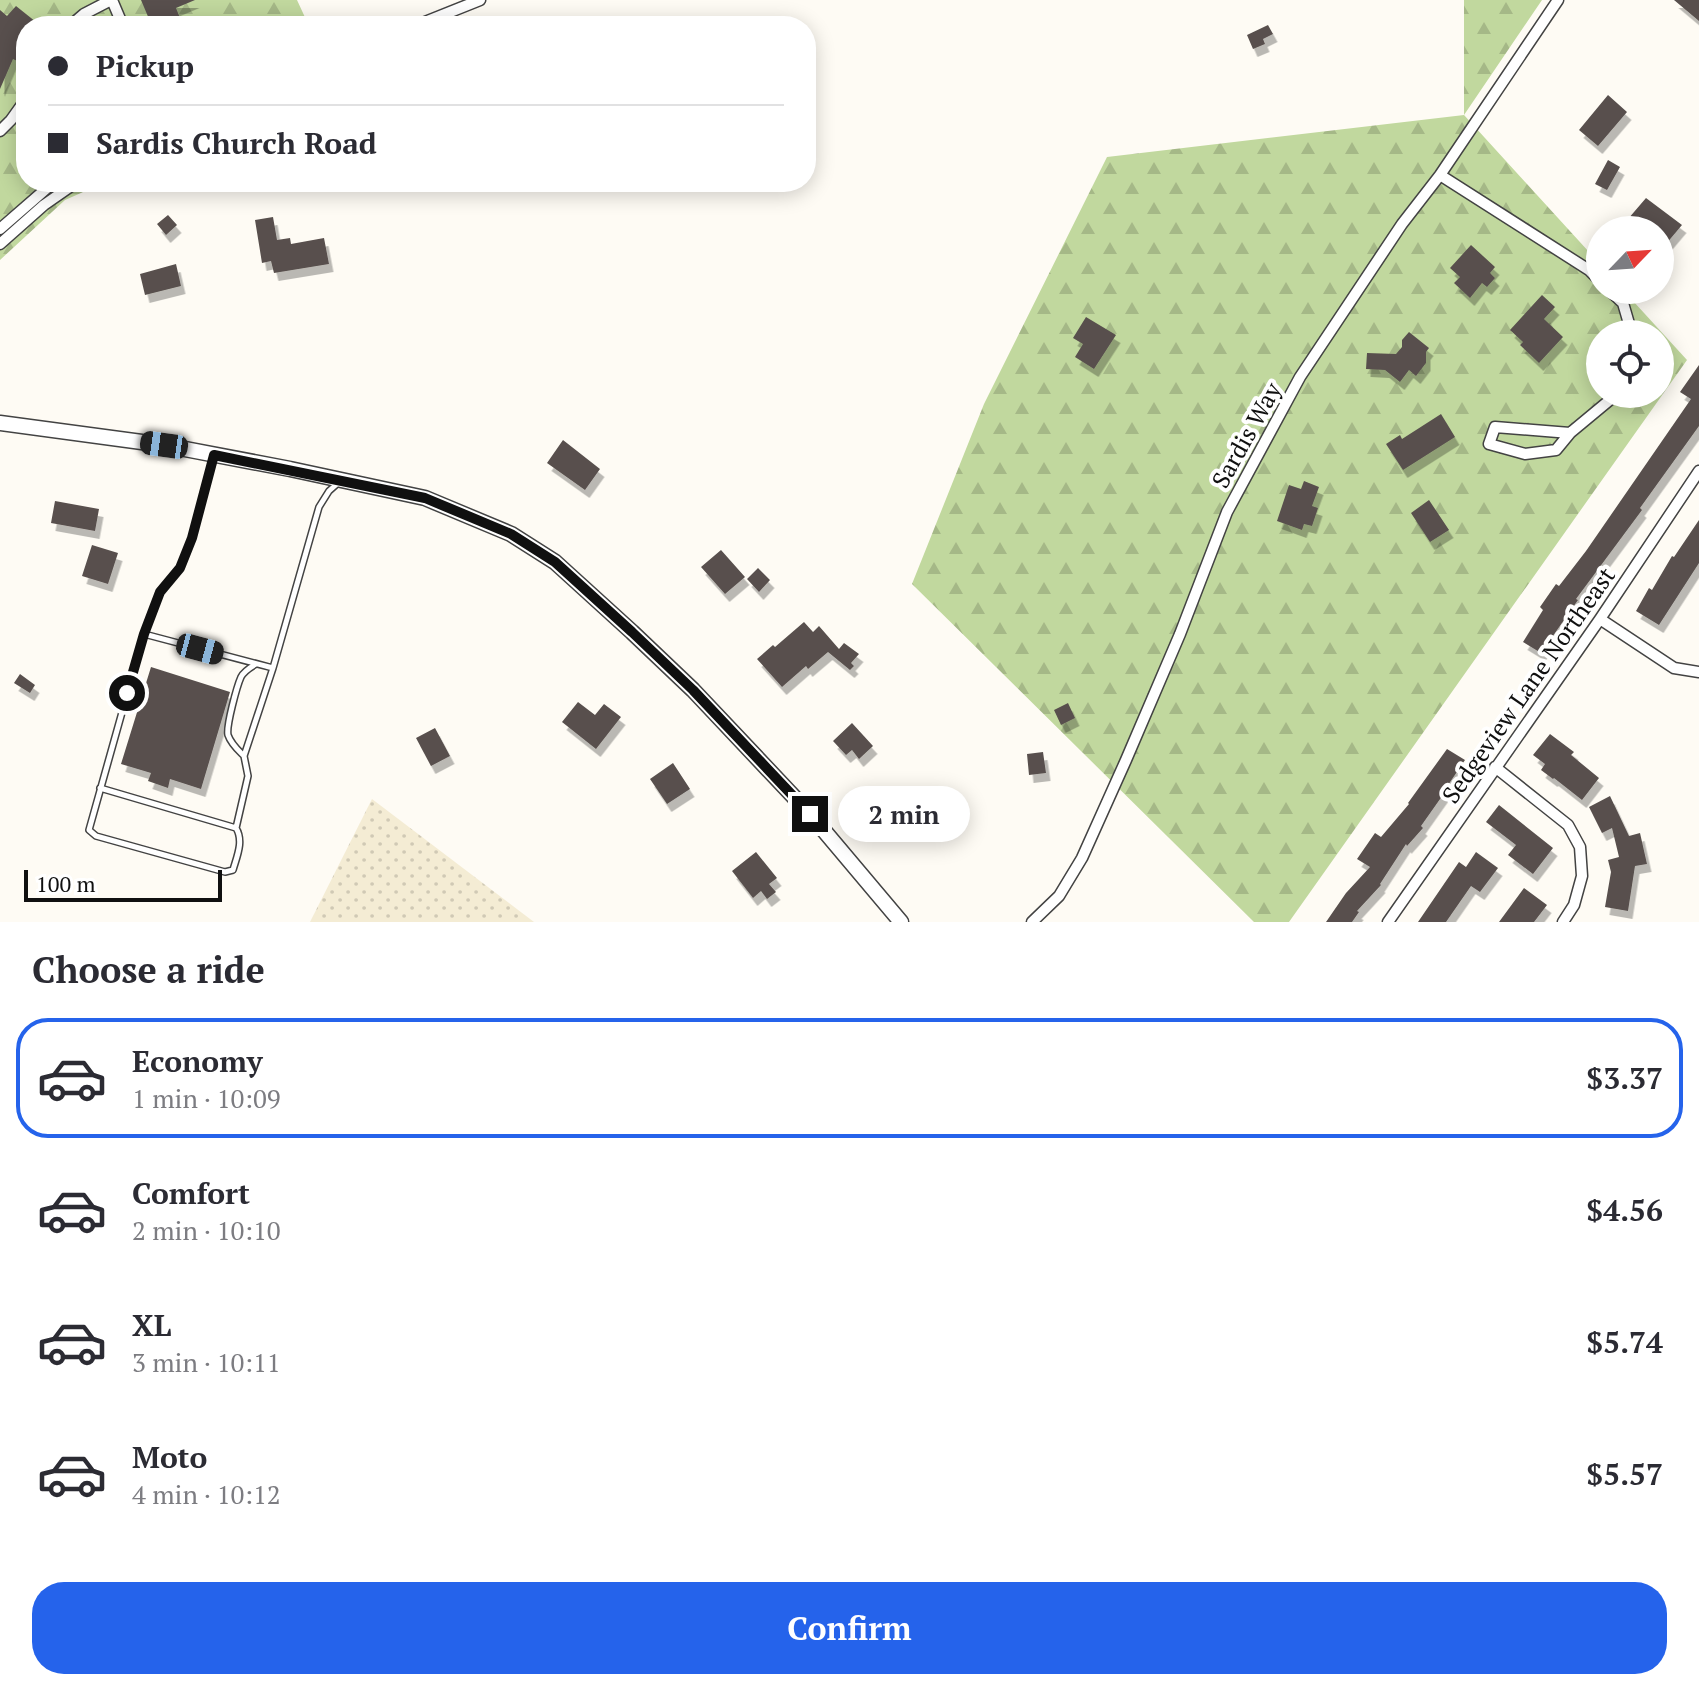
<!DOCTYPE html>
<meta charset="utf-8">
<style>
:root{--surface:#fff;--page:#f7f7f7;--text:#2b2b33;--muted:#7c7c81;--line:#e1e1e2;--accent:#2563eb}
body{margin:0;font-family:"PT Serif",serif;background:var(--page);color:var(--text);height:100vh;display:flex;flex-direction:column;font-size:30px;white-space:nowrap}
*{box-sizing:border-box;margin:0}
p{font-size:26px;color:var(--muted)}
.icon{flex:none;width:44px;height:44px;fill:none;stroke:currentColor;stroke-width:2;stroke-linecap:round;stroke-linejoin:round}
.map{position:relative;height:922px;overflow:hidden}
.sheet{display:flex;flex-direction:column;background:var(--surface);flex:1}
.sheet>*{flex:none}
.hud{position:absolute;left:16px;top:16px;width:800px;height:176px;border-radius:32px;box-shadow:0 4px 20px #0003;display:grid;align-content:center;height:176px;padding:0 32px;background:var(--surface)}
.needle{width:52px;rotate:65deg}
.controls{position:absolute;left:1586px;top:216px;display:grid;gap:16px}
.controls a{display:grid;place-items:center;width:88px;height:88px;border-radius:50%;background:var(--surface);box-shadow:0 4px 20px #0003;font-size:40px}
.scale{position:absolute;left:24px;bottom:20px;width:198px;box-sizing:border-box;padding-left:8px;border:4px solid #101010;border-top:0;font-size:22px;line-height:28px;white-space:nowrap;color:#101010;-webkit-text-stroke:6px #fff;paint-order:stroke}
.end{position:absolute;width:36px;height:36px;margin:-18px;border:10px solid #101010;background:#fff;box-shadow:0 0 0 4px #fff}
.from{border-radius:50%}
.bubble{position:absolute;height:56px;border-radius:28px;background:var(--surface);box-shadow:0 4px 20px #0003;font-size:26px;font-weight:800;line-height:56px;text-align:center}
.car{position:absolute;width:24px;height:48px;margin:-24px -12px;border-radius:10px;box-shadow:0 0 6px 2px #0007;background:linear-gradient(#222 24%,#8ab4d8 0 40%,#222 0 76%,#8ab4d8 0 86%,#222 0)}
.hud b{display:flex;align-items:center;gap:28px;height:76px;font-size:30px}
.hud b+b{border-top:2px solid var(--line)}
.hud i{width:20px;height:20px;background:var(--text)}
ul{padding:0;list-style:none}
li{display:flex;align-items:center;gap:24px;height:120px;margin:0 16px 12px;padding:0 16px;border:4px solid transparent;border-radius:32px}
li div{flex:1}
li b{display:block;font-size:30px}
li em{font-style:normal;font-weight:800}
li.current{border-color:var(--accent)}
li>.icon{width:72px;height:72px;stroke-width:1.5}
h2{padding:0 32px;font-size:36px;line-height:96px}
.button{display:flex;gap:16px;margin-top:auto;padding:16px 32px}
.button a{flex:1;height:92px;border-radius:32px;background:var(--accent);color:#fff;font-size:32px;font-weight:800;line-height:92px;text-align:center}
.map>svg:first-child{display:block}
.farmland{fill:url(#farmland-dots)}
.forest{fill:url(#forest-firs);fill-rule:evenodd}
.building{fill:#58504d;filter:url(#shadow)}
.lines{fill:none;stroke-linecap:round;stroke-linejoin:round}
.service-casing{stroke:#434343;stroke-width:8}
.minor-casing{stroke:#434343;stroke-width:13}
.tertiary-casing{stroke:#434343;stroke-width:17}
.service{stroke:#fff;stroke-width:5}
.minor{stroke:#fff;stroke-width:10}
.tertiary{stroke:#fff;stroke-width:14}
.route{stroke:#101010;stroke-width:10}
.labels{text-anchor:middle;dominant-baseline:central;stroke-width:8;stroke-linejoin:round;paint-order:stroke}
.street-label{font-size:24px;fill:#101010;stroke:#fff}
</style>
<div class="map">
<svg width="1699" height="922" viewBox="0 0 1699 922">
<defs>
<pattern id="farmland-dots" width="8" height="8" patternUnits="userSpaceOnUse" patternTransform="scale(2)"><rect width="8" height="8" fill="#f4ecd4"/><path d="M2 2h.1M6 6h.1" fill="none" stroke="#d0c9b5" stroke-width="1.8" stroke-linecap="round"/></pattern>
<pattern id="forest-firs" width="22" height="20" patternUnits="userSpaceOnUse" patternTransform="scale(2)"><rect width="22" height="20" fill="#c1d89e"/><path d="M5 1l3.5 6h-7zM16 11l3.5 6h-7z" fill="#a5b887"/></pattern>
<filter id="shadow"><feDropShadow dx="4.5" dy="8" stdDeviation="0" flood-color="#0004"/></filter>
</defs>
<rect width="100%" height="100%" fill="#fefbf4"/>
<!-- farmland -->
<path class="farmland" d="M372,799L534,922H310Z"/>
<!-- forest -->
<path class="forest" d="M0,0H297L309,26H26V182H106L65,200L0,260Z
M1464,0H1542L1464,115L1600,264V290H1623L1687,360L1289,922H1254L912,584L984,404L1107,157L1464,115ZM1600,334H1660V394H1600Z"/>
<!-- building -->
<path class="building" d="M141,0H195L176,8L182,23L174,26H152Z
M1674,0H1699V21Z
M16,6L41,26H26V39L18,48L22,50L17,61L13,59L0,89V10L7,16Z
M1268,25L1273,34L1263,39L1265,44L1253,49L1247,35Z
M1608,95L1627,112L1598,146L1579,130Z
M1608,160L1620,167L1607,190L1595,184Z
M1646,198L1682,225L1660,251V230H1641L1628,219Z
M168,215L177,225L166,235L157,224Z
M273,217L277,240L290,238L291,244L324,238L329,264L274,273L271,261L262,263L255,220Z
M1471,245L1495,267L1490,273L1495,278L1487,287L1482,283L1470,298L1454,283L1460,277L1450,268Z
M176,264L181,286L145,295L140,274Z
M1542,295L1555,307L1544,319L1563,337L1539,363L1520,345L1523,342L1510,330Z
M1086,317L1116,335L1094,369L1075,357L1083,344L1073,338Z
M1409,332L1429,348L1426,352V363L1416,376L1409,370L1400,382L1385,370L1366,369L1367,353L1396,354L1402,347V340Z
M1699,365V426L1640,508L1642,510L1576,599L1578,600L1541,653L1523,642L1543,610L1540,607L1556,584L1559,586L1586,551L1691,399L1680,392Z
M1441,414L1455,437L1403,470L1386,444L1400,435L1402,439Z
M563,440L600,469L585,490L547,463Z
M1304,481L1319,487L1312,506L1318,508L1312,526L1304,524L1302,530L1277,521L1289,485L1301,489Z
M1429,500L1449,530L1430,542L1411,513Z
M55,501L99,509L95,531L51,523Z
M1699,520V563L1659,625L1636,611L1649,588L1652,590L1672,556L1674,557Z
M92,545L118,553L108,584L82,576Z
M721,550L745,577L725,594L701,567Z
M758,568L770,580L759,592L747,579Z
M804,622L813,632L819,626L839,649L844,643L859,654L851,663L854,666L850,670L828,652L808,669L806,666L782,687L757,659L773,645L775,647Z
M151,667L230,692L201,789L170,779L168,788L148,781L151,773L121,764Z
M20,674L35,685L30,693L14,683Z
M578,702L595,715L604,704L621,717L596,749L562,722Z
M1068,703L1075,718L1061,725L1054,710Z
M852,723L873,746L859,759L852,750L846,755L833,741Z
M435,728L450,756L431,766L416,738Z
M1550,734L1574,752L1571,755L1599,778L1582,800L1554,778L1553,779L1541,770L1545,764L1533,755Z
M1447,749L1465,760L1444,791L1445,792L1421,826L1423,828L1407,846L1406,844L1380,884L1381,885L1357,911L1359,912L1352,922H1326L1346,893L1370,867L1357,859L1375,833L1381,837L1409,804L1408,803Z
M1043,752L1046,773L1029,775L1027,754Z
M673,763L690,789L667,804L650,779Z
M1610,796L1629,836L1640,833L1647,864L1635,866L1628,911L1605,907L1611,872L1608,860L1619,857L1612,828L1602,833L1589,807Z
M1499,805L1553,848L1533,874L1508,855L1516,845L1486,822Z
M756,852L777,878L769,884L776,892L767,899L761,891L753,898L732,871Z
M1476,852L1498,868L1480,892L1471,886L1446,922H1418L1459,862L1466,867Z
M1524,888L1547,905L1534,922H1499Z"/>
<g class="lines">
<!-- service casing -->
<g class="service-casing">
<path id="service" d="M214,456L192,538L180,568L160,592L144,634L89,830L96,836L225,872L233,870C237,856 244,841 236,828L248,776L244,756L273,668L319,507L329,491L338,483
M144,634L273,668
M244,756C238,750 231,744 228,735C226,726 237,686 241,677C244,671 251,667 256,664
M100,788L236,828"/>
</g>
<!-- minor casing -->
<g class="minor-casing">
<path id="minor" d="M112,0L123,26
M70,26L84,14L111,0
M415,26L480,0
M0,131L11,120L26,99
M1440,175L1589,270L1600,281
M0,229L54,182
M0,244L44,205L77,182
M1609,290L1623,303L1632,334
M1570,433L1495,427L1489,444L1525,454L1556,450L1570,433L1617,394
M1600,619L1674,668L1699,672
M1495,767L1568,825L1580,847L1582,876L1574,905L1563,922
M1032,922L1059,896L1082,858L1126,760L1180,634L1227,512L1300,377L1402,224L1440,175L1558,0
M1388,922L1600,619L1699,471"/>
</g>
<!-- tertiary casing -->
<g class="tertiary-casing">
<path id="tertiary" d="M0,423L164,445L290,469L425,498L511,534L555,562L632,632L693,690L810,814L901,922"/>
</g>
<!-- service -->
<use href="#service" class="service"/>
<!-- minor -->
<use href="#minor" class="minor"/>
<!-- tertiary -->
<use href="#tertiary" class="tertiary"/>
</g>
<g class="lines">
<!-- route -->
<path class="route" d="M127,693L144,634L160,592L180,568L192,538L214,455L425,498L511,534L555,562L632,632L693,690L810,814"/>
</g>
<g class="labels">
<!-- street labels -->
<g class="street-label">
<text transform="translate(1246 435) rotate(-61)">Sardis Way</text>
<text transform="translate(1528 685) rotate(-55)">Sedgeview Lane Northeast</text>
</g>
</g>
</svg>
<div class="controls">
<a><svg class="needle" viewBox="-14 -14 28 28"><path d="M0-13l5 13h-10z" fill="#e53935"/><path d="M0 13l5-13h-10z" fill="#7c7c81"/></svg></a>
<a><svg class="icon" aria-label="locate" viewBox="0 0 24 24"><circle cx="12" cy="12" r="6"/><path d="M12 2v4M12 18v4M2 12h4M18 12h4"/></svg></a>
</div>
<div class="scale">100 m</div>
<i class="end from" style="left:127px;top:693px"></i>
<i class="end" style="left:810px;top:814px"></i>
<div class="bubble" style="left:838px;top:786px;width:132px">2 min</div>
<i class="car" style="left:164px;top:445px;rotate:278deg"></i>
<i class="car" style="left:200px;top:649px;rotate:105deg"></i>
<div class="hud">
<b><i class="from"></i>Pickup</b>
<b><i></i>Sardis Church Road</b>
</div>
</div>
<section class="sheet">
<h2>Choose a ride</h2>
<ul>
<li class="current"><svg class="icon" aria-label="car" viewBox="0 0 24 24"><path d="M5 17H2v-5l4-1 3-4h7l3 4 3 1v5h-3M9 17h6M6 11h13"/><circle cx="7" cy="17" r="2"/><circle cx="17" cy="17" r="2"/></svg><div><b>Economy</b><p>1 min · 10:09</p></div><em>$3.37</em></li>
<li><svg class="icon" aria-label="car" viewBox="0 0 24 24"><path d="M5 17H2v-5l4-1 3-4h7l3 4 3 1v5h-3M9 17h6M6 11h13"/><circle cx="7" cy="17" r="2"/><circle cx="17" cy="17" r="2"/></svg><div><b>Comfort</b><p>2 min · 10:10</p></div><em>$4.56</em></li>
<li><svg class="icon" aria-label="car" viewBox="0 0 24 24"><path d="M5 17H2v-5l4-1 3-4h7l3 4 3 1v5h-3M9 17h6M6 11h13"/><circle cx="7" cy="17" r="2"/><circle cx="17" cy="17" r="2"/></svg><div><b>XL</b><p>3 min · 10:11</p></div><em>$5.74</em></li>
<li><svg class="icon" aria-label="car" viewBox="0 0 24 24"><path d="M5 17H2v-5l4-1 3-4h7l3 4 3 1v5h-3M9 17h6M6 11h13"/><circle cx="7" cy="17" r="2"/><circle cx="17" cy="17" r="2"/></svg><div><b>Moto</b><p>4 min · 10:12</p></div><em>$5.57</em></li>
</ul>
<div class="button"><a>Confirm</a></div>
</section>
